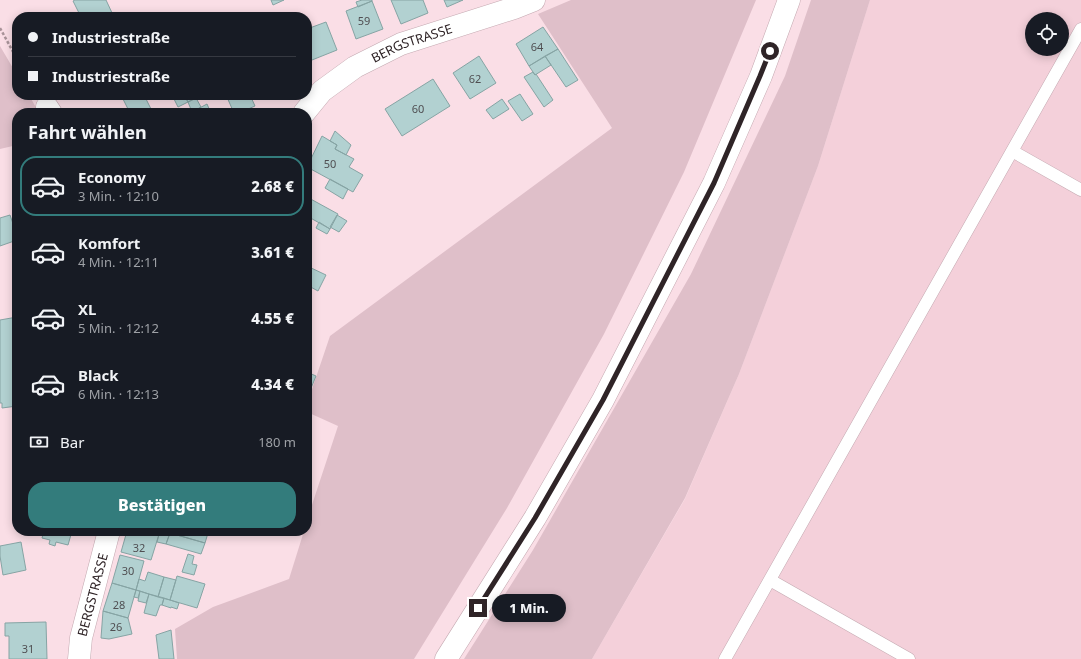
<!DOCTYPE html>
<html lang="de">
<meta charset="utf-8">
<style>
:root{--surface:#171b24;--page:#20242c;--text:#f1f3f6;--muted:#9ea1a6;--line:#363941;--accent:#337c7c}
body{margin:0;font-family:"Noto Sans",sans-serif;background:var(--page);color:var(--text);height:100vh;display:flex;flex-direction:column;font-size:15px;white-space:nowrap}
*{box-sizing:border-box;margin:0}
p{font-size:13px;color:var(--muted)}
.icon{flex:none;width:22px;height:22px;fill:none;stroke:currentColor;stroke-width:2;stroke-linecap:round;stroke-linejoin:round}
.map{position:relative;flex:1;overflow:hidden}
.panel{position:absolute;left:12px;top:108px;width:300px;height:428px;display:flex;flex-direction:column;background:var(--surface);border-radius:16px;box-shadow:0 2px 10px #0003}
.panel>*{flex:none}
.hud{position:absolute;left:12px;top:12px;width:300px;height:88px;border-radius:16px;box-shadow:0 2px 10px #0003;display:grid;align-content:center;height:88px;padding:0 16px;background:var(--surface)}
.controls{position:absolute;left:1025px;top:12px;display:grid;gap:8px}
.controls a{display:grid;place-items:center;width:44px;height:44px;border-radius:50%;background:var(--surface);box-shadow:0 2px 10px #0003;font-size:20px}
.end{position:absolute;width:18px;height:18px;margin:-9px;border:5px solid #2f2427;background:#fff;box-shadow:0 0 0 2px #fff}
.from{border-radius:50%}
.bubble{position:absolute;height:28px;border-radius:14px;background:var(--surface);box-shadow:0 2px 10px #0003;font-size:13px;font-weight:800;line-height:28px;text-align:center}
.hud b{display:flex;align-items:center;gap:14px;height:38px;font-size:15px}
.hud b+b{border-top:1px solid var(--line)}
.hud i{width:10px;height:10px;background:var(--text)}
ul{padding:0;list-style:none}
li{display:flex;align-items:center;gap:12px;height:60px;margin:0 8px 6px;padding:0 8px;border:2px solid transparent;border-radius:16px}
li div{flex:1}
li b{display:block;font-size:15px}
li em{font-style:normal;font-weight:800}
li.on{border-color:var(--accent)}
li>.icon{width:36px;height:36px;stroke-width:1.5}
h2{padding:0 16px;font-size:18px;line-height:48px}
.pay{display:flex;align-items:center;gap:10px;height:44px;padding:0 16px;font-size:15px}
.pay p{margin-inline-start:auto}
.action{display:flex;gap:8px;margin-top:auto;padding:8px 16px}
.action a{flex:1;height:46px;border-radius:16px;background:var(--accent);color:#fff;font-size:16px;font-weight:800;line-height:46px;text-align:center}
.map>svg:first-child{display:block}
.built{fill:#f4d0da;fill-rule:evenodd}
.green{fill:#dfbfc9}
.building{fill:#b2d1d1;stroke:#86a4a4}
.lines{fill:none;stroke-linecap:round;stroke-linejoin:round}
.service-casing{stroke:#c4a9b1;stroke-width:13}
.minor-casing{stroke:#c4a9b1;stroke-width:23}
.secondary-casing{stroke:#c4a9b1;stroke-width:23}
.path{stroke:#a99399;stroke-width:2.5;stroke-dasharray:3 2;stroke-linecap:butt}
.service{stroke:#fff;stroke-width:12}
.minor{stroke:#fff;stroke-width:22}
.secondary{stroke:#fff;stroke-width:22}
.route{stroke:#2f2427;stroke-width:5}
.labels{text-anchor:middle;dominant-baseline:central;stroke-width:3;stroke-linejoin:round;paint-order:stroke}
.number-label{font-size:11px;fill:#504f52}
.street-label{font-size:13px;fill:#2f2427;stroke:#fadee6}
</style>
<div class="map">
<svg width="1081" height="659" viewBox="0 0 1081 659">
<rect width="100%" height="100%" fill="#fadee6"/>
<!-- built -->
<path class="built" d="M870,0H1081V659H592L685,499L739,374L818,166ZM1032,19H1062V49H1032Z"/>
<!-- green -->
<path class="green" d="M571,0H756L684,172L604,334L507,508L414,659H177L175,629L213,607L289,579L304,531H307V520L338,426L307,412V404L330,336L612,128L538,14Z
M811,0H870L818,166L739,374L685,498L592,659H464L533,550L691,274L785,76Z
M0,46L17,75V95H29L39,113H17V145L0,149Z"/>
<!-- building -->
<path class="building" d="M75,0H106L113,15L108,17H81L73,1Z
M271,0H284L273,5Z
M362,0H372V1L358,7L356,2Z
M391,0H423L428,13L401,24Z
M444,0H463L447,7Z
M372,1L383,29L356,39L346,11Z
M326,22L337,50L307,62V29Z
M543,27L558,49L529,66L516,44Z
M558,49L578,80L566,87L545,56Z
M479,56L496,83L470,99L453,73Z
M545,56L551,65L535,75L529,66Z
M533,72L535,75L536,74L553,100L544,107L524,77Z
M433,79L450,106L402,136L385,109Z
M520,94L533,114L522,121L508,101Z
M121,95H130L123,99Z
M130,95H144L153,113H130L123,99Z
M172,95H184L188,102L178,107Z
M184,95H195L196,98L188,102Z
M226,95H250L255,106L239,113H234Z
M250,95H262L252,99Z
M196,98L201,107L192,112L188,102Z
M502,99L509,109L493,119L486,110Z
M207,104L211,113H193L192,112Z
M335,131L351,145L346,155L335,149L337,145L330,141Z
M322,136L337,145L335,149L354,159L349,167L363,175L353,192L307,167Z
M330,179L348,189L343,199L325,188Z
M307,197L338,214L330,229L307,216Z
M10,215L17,235V240L0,246V218Z
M337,215L347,221L339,232L330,227Z
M319,222L330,229L327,234L316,228Z
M307,266L326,275L318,291L307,285Z
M17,317V406L2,408V403H0V320Z
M307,372L316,376L307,398Z
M44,531H72L68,545L56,542L55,546L49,544L50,540L42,538Z
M127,531H160L151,560L121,552Z
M160,531L170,533L166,544L157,542Z
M170,531H178L177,535L170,533Z
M178,531H202L208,533L205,543L177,535Z
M170,533L205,543L201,554L166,544Z
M21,542L26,570L3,575L0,556V546Z
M188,554L194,556L192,564L197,565L194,575L182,572Z
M120,555L144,561L136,590L112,583Z
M148,572L164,577L158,597L136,590L139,579L145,581Z
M177,576L205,584L197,608L170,600Z
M164,577L176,580L170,600L158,597Z
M112,583L136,590L128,618L103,611Z
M136,590L140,591L138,598L134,597Z
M140,591L149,594L146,603L138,601Z
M149,594L164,598L162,605H160L156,616L144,613Z
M164,598L179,603L177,609L171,607V608L162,605Z
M103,611L128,618L132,634L109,639L101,638Z
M46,622L47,659H9V636H5V623Z
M171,630L174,659H159L156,635Z"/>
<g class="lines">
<!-- service casing -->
<g class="service-casing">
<path id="service" d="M1012,151L1081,190
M770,580L909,659
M725,659L1081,29"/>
</g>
<!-- minor casing -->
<g class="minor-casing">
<g id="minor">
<path d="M47,107L51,113"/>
<path id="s1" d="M304,113L322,91L355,67L401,44L514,8L534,0"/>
<path id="s2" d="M79,659L81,638L109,531"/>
</g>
</g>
<!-- secondary casing -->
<g class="secondary-casing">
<path id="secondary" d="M446,659L535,518L603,400L714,183L761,76L789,0"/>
</g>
<!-- path -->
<path class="path" d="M0,28L17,59"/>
<!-- service -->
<use href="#service" class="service"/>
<!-- minor -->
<use href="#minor" class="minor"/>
<!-- secondary -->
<use href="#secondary" class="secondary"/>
</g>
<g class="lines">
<!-- route -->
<path class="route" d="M478,608L535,518L603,400L714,183L760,76L770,51"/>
</g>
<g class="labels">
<!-- number labels -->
<g class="number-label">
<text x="364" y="20">59</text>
<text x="537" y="46">64</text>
<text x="475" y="78">62</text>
<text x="418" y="108">60</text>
<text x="330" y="163">50</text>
<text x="139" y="547">32</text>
<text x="128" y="570">30</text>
<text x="119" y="604">28</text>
<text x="116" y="626">26</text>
<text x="28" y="648">31</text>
</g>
<!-- street labels -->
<g class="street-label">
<text stroke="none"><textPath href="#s1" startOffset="131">BERGSTRASSE</textPath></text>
<text stroke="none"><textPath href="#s2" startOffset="66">BERGSTRASSE</textPath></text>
</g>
</g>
</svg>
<div class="controls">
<a><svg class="icon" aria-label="locate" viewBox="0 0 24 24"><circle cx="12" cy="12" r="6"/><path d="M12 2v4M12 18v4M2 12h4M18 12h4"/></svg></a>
</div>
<i class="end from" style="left:770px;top:51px"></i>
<i class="end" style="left:478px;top:608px"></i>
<div class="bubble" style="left:492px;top:594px;width:74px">1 Min.</div>
<div class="hud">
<b><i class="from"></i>Industriestraße</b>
<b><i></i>Industriestraße</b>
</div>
<section class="panel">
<h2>Fahrt wählen</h2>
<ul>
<li class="on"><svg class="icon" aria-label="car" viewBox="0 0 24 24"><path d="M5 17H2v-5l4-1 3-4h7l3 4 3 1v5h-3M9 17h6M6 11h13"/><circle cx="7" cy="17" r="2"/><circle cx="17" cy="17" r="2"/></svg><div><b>Economy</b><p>3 Min. · 12:10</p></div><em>2.68 €</em></li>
<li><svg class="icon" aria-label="car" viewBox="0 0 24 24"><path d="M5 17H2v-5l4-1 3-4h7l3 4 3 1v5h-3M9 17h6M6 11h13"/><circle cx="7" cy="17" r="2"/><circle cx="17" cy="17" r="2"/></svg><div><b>Komfort</b><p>4 Min. · 12:11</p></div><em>3.61 €</em></li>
<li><svg class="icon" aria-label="car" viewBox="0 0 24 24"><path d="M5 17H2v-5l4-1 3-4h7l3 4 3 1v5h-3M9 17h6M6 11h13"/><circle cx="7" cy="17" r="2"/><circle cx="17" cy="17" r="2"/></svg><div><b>XL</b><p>5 Min. · 12:12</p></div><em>4.55 €</em></li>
<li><svg class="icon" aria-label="car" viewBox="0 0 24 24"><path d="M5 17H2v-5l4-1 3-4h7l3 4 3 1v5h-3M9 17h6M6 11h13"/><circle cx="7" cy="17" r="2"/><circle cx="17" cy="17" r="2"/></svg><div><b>Black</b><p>6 Min. · 12:13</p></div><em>4.34 €</em></li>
</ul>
<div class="pay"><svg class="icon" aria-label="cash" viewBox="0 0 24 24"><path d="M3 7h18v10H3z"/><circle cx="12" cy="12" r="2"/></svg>Bar<p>180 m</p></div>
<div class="action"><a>Bestätigen</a></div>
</section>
</div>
